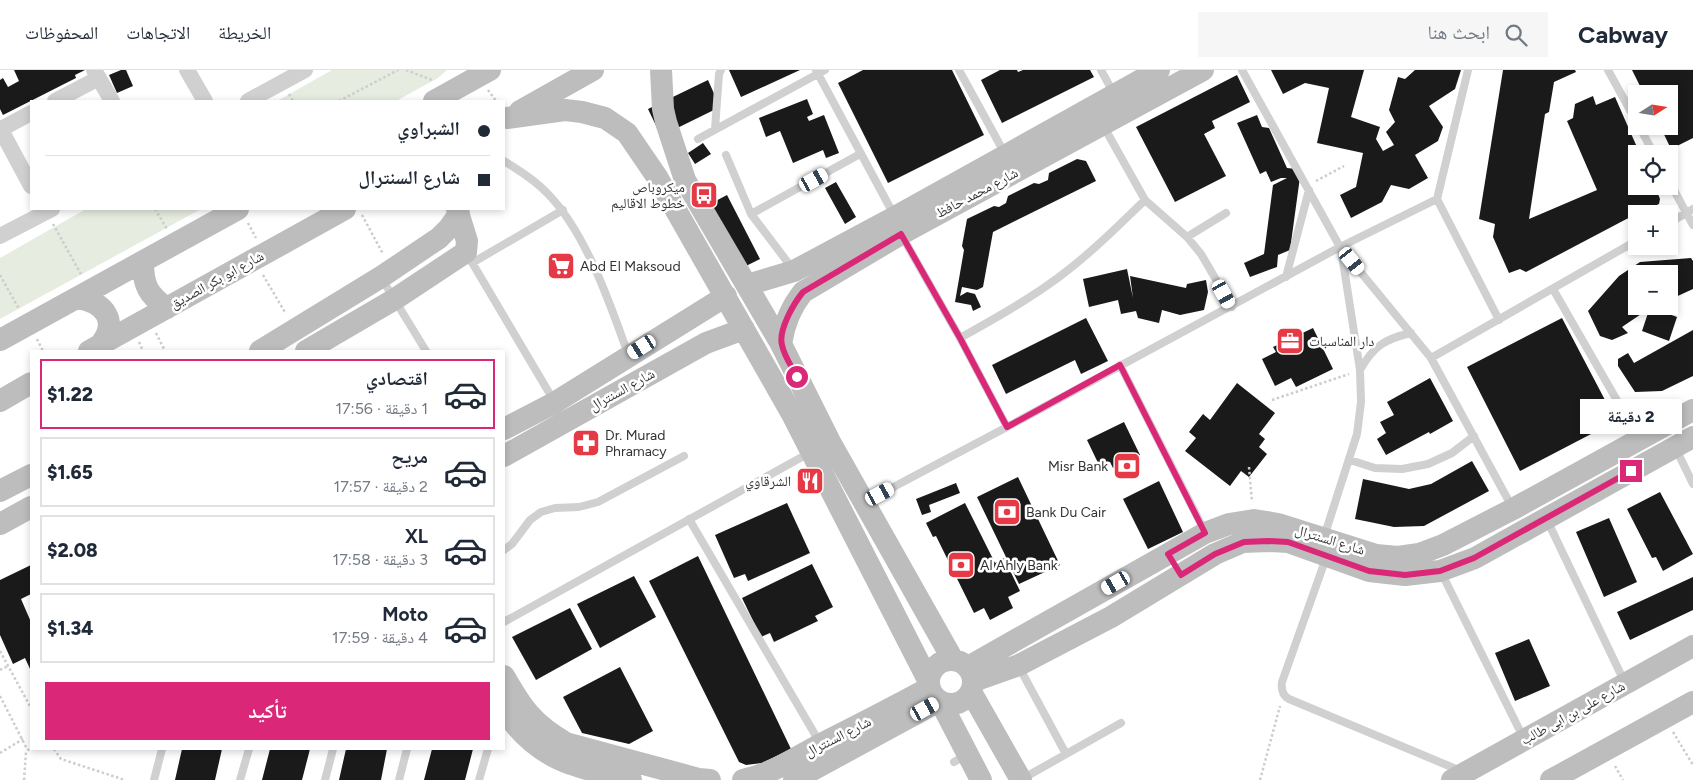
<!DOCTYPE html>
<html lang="ar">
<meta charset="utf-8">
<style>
:root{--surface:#fff;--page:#f6f6f7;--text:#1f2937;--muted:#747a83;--line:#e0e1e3;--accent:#db2777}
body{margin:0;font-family:Figtree,"Noto Naskh Arabic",sans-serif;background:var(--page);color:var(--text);direction:rtl;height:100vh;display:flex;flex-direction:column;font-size:19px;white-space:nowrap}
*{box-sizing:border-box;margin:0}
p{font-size:16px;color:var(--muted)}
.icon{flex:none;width:28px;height:28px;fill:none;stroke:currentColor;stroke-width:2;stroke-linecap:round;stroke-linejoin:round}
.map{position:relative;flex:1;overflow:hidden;direction:ltr}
.sheet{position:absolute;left:30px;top:280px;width:475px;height:400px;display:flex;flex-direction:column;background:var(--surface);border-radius:0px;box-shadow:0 2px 8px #0003;direction:rtl}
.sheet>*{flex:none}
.guide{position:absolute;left:30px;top:30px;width:475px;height:110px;border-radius:0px;box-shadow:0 2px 8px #0003;direction:rtl;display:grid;align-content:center;height:110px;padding:0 15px;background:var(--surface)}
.needle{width:32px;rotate:78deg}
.buttons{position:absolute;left:1628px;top:15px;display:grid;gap:10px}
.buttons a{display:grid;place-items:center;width:50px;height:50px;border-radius:0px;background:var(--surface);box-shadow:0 2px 8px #0003;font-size:25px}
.end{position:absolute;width:22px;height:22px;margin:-11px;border:6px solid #db2777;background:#fff;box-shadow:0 0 0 2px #fff}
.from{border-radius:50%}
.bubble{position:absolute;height:35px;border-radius:0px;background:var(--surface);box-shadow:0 2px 8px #0003;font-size:16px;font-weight:800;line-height:35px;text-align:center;direction:rtl}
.car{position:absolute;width:15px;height:30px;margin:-15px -8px;border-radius:6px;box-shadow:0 0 4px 1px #0007;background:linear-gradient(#fff 24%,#345 0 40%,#fff 0 76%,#345 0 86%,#fff 0)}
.guide b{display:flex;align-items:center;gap:18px;height:48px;font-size:19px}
.guide b+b{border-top:1px solid var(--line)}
.guide i{width:12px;height:12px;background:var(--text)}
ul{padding:9px 0 0;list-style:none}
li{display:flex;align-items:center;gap:15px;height:70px;margin:0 10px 8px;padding:0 5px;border:2px solid var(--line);border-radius:0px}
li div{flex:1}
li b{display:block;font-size:19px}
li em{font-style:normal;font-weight:800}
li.on{border-color:var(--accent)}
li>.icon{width:45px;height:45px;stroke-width:1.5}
.action{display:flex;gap:10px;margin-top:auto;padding:10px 15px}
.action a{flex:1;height:58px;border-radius:0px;background:var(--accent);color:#fff;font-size:20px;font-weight:800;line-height:58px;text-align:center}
header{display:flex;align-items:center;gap:30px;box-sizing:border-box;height:70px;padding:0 25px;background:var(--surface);border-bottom:1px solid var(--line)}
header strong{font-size:24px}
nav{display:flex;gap:28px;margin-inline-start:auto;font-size:18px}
.search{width:350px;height:45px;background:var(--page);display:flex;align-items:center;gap:12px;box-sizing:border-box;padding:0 18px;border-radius:0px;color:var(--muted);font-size:19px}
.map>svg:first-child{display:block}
.green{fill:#e6ecdf}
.building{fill:#1a1a1a}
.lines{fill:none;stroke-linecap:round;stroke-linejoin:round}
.path{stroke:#cdcdcd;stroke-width:2.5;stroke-dasharray:2.5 2.5;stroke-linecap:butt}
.lane{stroke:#d0d0d0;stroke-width:8}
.street{stroke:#d0d0d0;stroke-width:16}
.secondary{stroke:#bdbdbd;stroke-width:22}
.route{stroke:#db2777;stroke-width:6}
.labels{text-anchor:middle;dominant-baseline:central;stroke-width:5;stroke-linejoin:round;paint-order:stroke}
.poi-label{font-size:14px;fill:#333;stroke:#fff;text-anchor:start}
.street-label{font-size:14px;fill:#333;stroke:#fff}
</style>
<header>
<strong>Cabway</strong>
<div class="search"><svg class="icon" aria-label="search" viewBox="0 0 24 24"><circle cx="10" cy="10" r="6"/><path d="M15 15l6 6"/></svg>ابحث هنا</div>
<nav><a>الخريطة</a><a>الاتجاهات</a><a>المحفوظات</a></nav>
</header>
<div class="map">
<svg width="1693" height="710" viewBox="0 0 1693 710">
<rect width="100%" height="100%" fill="#fff"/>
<!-- green -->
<path class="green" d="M332,0H447L438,8L396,31H277Z
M86,139H201L0,249V188Z"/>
<!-- building -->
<path class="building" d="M14,0H85L75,5L76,8L3,45L0,39V10L3,8L8,17L19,11Z
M121,0H126L133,16L117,23L109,5Z
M729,0H800L741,27Z
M863,0H952L984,65L888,113L838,13Z
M1000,0H1017L1018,2L1023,0H1090L1094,7L1002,53L981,10Z
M1271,0H1364L1351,47L1380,57L1376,69L1383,81L1394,75L1386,62L1395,52L1389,40L1398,7L1405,9L1415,0H1461L1455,19L1429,36L1443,57L1438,71L1415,85L1428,108L1409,119L1391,115L1382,132L1351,148L1340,125L1356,117L1363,83L1317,73L1329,18L1305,13L1283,24Z
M1503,0H1575L1576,2L1554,12L1549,42L1545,44L1529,149L1597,120L1567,51L1573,48L1575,34L1593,26L1596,35L1615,27L1640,84H1636V116H1655L1660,129L1659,134L1636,144L1526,202L1520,199L1509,203L1493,167L1495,154L1479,149Z
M1632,0H1693V68L1671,79L1660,56H1669V24H1644Z
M1237,5L1250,32L1212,51L1215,58L1204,64L1226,106L1175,132L1136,57Z
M708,10L720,37L661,66L648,39Z
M807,29L813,44L807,47L809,51L824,45L839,83L826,88L823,80L793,93L780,61L766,67L759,48Z
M1257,45L1262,57L1269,58L1287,98L1296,99L1300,107L1290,180L1278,185L1277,197L1250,207L1244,193L1264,184L1273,115L1287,108H1281L1271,112L1266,101L1260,104L1237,53Z
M703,73L711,84L695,94L688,83Z
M1077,89L1086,91L1096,111L993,162L983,217L977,220L962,217L960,226L967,222L975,224L981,237L973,241L971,235L955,232L964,180L962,176L967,149L994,136L999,137L1006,133L1008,126L1034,113L1039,114L1048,110L1049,103Z
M836,112L856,147L845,154L825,118Z
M727,125L760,189L740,199L708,135Z
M1691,188L1693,191V219L1669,230V204H1636V236H1653L1622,257L1628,263L1612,270L1600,266L1588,241L1619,206L1640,192Z
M1127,199L1133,228L1130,206L1186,218L1187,214L1206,210L1208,222L1204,240L1180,245L1162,240L1159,253L1138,248L1136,241L1121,244L1118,230L1089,237L1083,209Z
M1650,237L1677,247L1669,271L1642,261Z
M1086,248L1108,291L1081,304L1075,290L1006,324L992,295Z
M1562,248L1616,351L1520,401L1467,297Z
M1313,258L1333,299L1296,317L1291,308L1275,316L1262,289L1276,282L1273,277Z
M1693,260V306L1662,321L1635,322L1618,296V289L1628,283L1634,293Z
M1430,308L1453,351L1430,364L1429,362L1386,385L1377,369L1386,363L1380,352L1394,345L1387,332Z
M1237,313L1275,343L1259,364L1265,369L1259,377L1267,384L1249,407L1241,401L1230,416L1185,381L1196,368L1189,362L1203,344L1210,350Z
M1124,352L1140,385L1113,398L1110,392L1100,397L1087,370Z
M1472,391L1489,421L1424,456L1394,457L1355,449L1363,409L1409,419L1431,414Z
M1018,407L1060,495L1019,514L977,427Z
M1159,411L1183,462L1148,479L1123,429Z
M956,413L960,423L929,435L931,442L922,445L916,429Z
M1660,422L1693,484L1663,501L1656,487L1652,488L1627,439Z
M787,433L810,483L748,511L745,504L734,508L715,465Z
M965,433L995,493L1004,488L1020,521L1008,527L1013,538L990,550L984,538L974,543L936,466L933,467L926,453Z
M1609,448L1637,512L1604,527L1576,462Z
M698,486L791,679L762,693L746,695L739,692L649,511Z
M812,494L833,537L815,546L818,551L774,572L770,563L761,567L742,528Z
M31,495V524L21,529L31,552V601L25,588L13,594L0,565V510Z
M634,506L656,547L600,578L577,534Z
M1693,507V540L1630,570L1617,542Z
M570,538L592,579L536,610L512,567Z
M1529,569L1550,616L1515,631L1495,583Z
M620,597L653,661L629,674L582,663L563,627Z
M182,679H222L215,710H175Z
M270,679H310L302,710H262Z
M346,679H387L381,710H339Z
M432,679H473L465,710H424Z"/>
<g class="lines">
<!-- path -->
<path class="path" d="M406,0L432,10
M488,20L496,31
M289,24L293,31
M339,31L398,0
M1316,111L1344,96
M155,139L167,159
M362,145L383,184
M248,153L256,168
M53,154L82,206
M0,205L19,239
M263,205L286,244
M156,263L165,281
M37,269L43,281
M139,272L143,281
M1272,330L1349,304
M1249,397L1252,432
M0,581L31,638
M0,600L8,596
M0,626L27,679
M1673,662L1693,695
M54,679L61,689L125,710
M0,683L23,669
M1615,696L1623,710
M24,710L26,682L31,677
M1260,710L1280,636"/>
<!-- lane -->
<path class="lane" d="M816,0L894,145
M959,0L1005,84
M1101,0L1113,22
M1242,0L1340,177L1431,288L1512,437
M1608,0L1636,51
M1639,56L1654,84
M1104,57L1145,130L1187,167L1201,184L1232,237
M715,59L719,4L721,0
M698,69L825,0
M726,85L751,144L860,84
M504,91C519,100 535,110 547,123C585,161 610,233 628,284
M1669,111L1693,155
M1437,129L1499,250
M751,144L792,198
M1669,153L1693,139
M902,166L960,268L1007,357
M1187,167L1226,143
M467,184L554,331
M472,193L563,140
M1286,207L1309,120
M382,209L426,281
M1553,219L1638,367
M960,268C994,249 1028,230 1059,207C1090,184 1117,157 1145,130
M1431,288L1636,171
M1120,295L1204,460
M1360,300C1373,277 1384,269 1411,263
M1676,379L1693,414
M1350,390L1375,398L1402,399L1428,394L1452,383L1474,366
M867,431L1007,357L1340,177L1437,129L1468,0
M689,449L820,673
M1547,450L1624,611
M1324,467L1357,364L1361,332L1360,300L1341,179
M504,480L512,474L530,450L541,442L555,438L579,437L598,432L684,386
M1326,488L1282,612C1281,619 1282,625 1289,629L1461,701
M1441,502L1524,669
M504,552L811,382
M1019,597L1066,684
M954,692L966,685
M1022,709L1121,653
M154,710L162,679
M240,710L249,679
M325,710L333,679
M399,710L407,679
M479,710L488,679"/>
<!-- street -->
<path class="street" d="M94,0L112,31
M187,0L205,31
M55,31L99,8
M248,31L305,0
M0,58L31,116
M1,59L31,43
M0,166L52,139"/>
<!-- secondary -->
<path class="secondary" d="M661,0L663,39L666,52L685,110L781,274L830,372L953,590
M434,31L490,0
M520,41L593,0
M507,48L565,40L582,42L605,48L627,63L657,107L792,344L928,610
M143,192C143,215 148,225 167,238
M747,215L794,201L895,147L1159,0
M77,228C105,232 120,252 99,276
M0,270L238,139
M781,274C784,254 791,237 803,222L901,164L1203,0
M89,281L345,139
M260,281L381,207L439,168L449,158L459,144
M306,281L395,229L466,182L467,171L457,139
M0,331L31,313
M504,359L554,333L726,226
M504,386L706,273L744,259
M0,421L31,405
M0,454L31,437
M929 612a22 22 0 1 1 44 0a22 22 0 1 1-44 0Z
M968,597L1168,484L1205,463L1229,454L1254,450L1278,454L1376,485L1398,487L1419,484L1443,475L1513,439L1693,340
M504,606C522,638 533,654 566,673L699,709L710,710
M974,611L1019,595L1111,547L1215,484L1243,472L1268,471L1288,472L1369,501L1405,505L1440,501L1475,488L1693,367
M971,622L1021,710
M940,631L981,710
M504,638C517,663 544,685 571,694C590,701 611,705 631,710
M743,710C777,702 794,688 823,673C859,655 894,637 929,618
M794,710L939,631
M1452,710L1693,576
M1551,710L1693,632"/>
</g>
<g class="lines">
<!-- route -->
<path class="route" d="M797,307C792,297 784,286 782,275C778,260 794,233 803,222L901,164L960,268L1007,357L1120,295L1205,463L1168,484L1181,505L1215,484L1244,472L1268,471L1288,472L1369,501L1405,505L1440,501L1474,488L1631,401"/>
</g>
<!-- icons -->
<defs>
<g id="bus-square" transform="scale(1.4375)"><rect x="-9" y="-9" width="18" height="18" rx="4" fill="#e63946" stroke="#fff"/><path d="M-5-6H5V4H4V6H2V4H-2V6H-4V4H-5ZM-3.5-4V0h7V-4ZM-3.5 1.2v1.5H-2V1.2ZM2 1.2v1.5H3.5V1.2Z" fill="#fff"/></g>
<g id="supermarket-square" transform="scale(1.4375)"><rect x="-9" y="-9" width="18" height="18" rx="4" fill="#e63946" stroke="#fff"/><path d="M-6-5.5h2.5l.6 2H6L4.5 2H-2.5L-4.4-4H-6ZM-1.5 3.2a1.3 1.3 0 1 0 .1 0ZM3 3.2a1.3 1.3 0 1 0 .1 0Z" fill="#fff"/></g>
<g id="office-square" transform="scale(1.4375)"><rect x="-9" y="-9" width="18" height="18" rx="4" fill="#e63946" stroke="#fff"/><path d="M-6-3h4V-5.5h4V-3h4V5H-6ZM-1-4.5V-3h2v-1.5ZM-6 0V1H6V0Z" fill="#fff"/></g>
<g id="pharmacy-square" transform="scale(1.4375)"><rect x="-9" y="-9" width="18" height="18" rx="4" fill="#e63946" stroke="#fff"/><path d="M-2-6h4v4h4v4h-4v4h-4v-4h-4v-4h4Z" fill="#fff"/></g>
<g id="bank-square" transform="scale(1.4375)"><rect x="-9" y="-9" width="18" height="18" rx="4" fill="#e63946" stroke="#fff"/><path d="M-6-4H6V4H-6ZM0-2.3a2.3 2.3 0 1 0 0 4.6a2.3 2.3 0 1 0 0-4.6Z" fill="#fff"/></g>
<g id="restaurant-square" transform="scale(1.4375)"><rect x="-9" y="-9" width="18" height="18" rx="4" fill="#e63946" stroke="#fff"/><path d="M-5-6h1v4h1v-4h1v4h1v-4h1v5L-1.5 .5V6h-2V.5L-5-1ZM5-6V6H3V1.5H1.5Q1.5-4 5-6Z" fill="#fff"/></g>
</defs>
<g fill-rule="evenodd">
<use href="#bus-square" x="704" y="125"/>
<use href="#supermarket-square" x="561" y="196"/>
<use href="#office-square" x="1290" y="271"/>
<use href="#pharmacy-square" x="586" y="373"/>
<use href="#bank-square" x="1127" y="396"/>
<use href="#restaurant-square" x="810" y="411"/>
<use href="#bank-square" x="1007" y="442"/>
<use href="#bank-square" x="961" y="495"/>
</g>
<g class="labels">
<!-- poi labels -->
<g class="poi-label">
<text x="685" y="117" text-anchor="end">ميكروباص<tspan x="685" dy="16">خطوط الاقاليم</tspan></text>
<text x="580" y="196">Abd El Maksoud</text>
<text x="1309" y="271">دار المناسبات</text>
<text x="605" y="365">Dr. Murad<tspan x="605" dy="16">Phramacy</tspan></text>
<text x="1108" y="396" text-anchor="end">Misr Bank</text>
<text x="791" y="411" text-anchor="end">الشرقاوي</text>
<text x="1026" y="442">Bank Du Cair</text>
<text x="980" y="495">Al Ahly Bank</text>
</g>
<!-- street labels -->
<g class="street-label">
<text transform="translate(977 123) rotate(-28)">شارع محمد حافظ</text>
<text transform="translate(217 210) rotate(-29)">شارع ابو بكر الصديق</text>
<text transform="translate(622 320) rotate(-29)">شارع السنترال</text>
<text transform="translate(1330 470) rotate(17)">شارع السنترال</text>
<text transform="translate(1573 643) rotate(-29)">شارع على بن ابى طالب</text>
<text transform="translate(838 667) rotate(-27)">شارع السنترال</text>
</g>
</g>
</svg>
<div class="buttons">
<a><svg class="needle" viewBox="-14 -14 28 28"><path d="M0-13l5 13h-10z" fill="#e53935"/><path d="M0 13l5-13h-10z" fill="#747a83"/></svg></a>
<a><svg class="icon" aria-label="locate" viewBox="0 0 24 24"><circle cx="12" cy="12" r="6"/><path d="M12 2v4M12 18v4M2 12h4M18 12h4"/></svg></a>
<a>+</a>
<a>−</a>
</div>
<i class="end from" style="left:797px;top:307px"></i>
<i class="end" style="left:1631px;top:401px"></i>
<div class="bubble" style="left:1580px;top:329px;width:102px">2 دقيقة</div>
<i class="car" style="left:814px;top:110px;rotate:61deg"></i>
<i class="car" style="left:1352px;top:191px;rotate:141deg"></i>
<i class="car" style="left:1224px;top:224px;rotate:151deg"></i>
<i class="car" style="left:642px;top:277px;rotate:238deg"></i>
<i class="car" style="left:880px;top:424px;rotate:62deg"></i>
<i class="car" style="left:1116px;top:513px;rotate:240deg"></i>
<i class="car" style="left:925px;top:639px;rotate:61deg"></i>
<div class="guide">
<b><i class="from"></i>الشبراوي</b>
<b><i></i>شارع السنترال</b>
</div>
<section class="sheet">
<ul>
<li class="on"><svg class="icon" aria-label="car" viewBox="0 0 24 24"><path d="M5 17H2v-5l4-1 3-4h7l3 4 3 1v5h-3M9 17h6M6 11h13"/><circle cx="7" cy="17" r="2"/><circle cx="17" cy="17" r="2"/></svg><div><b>اقتصادي</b><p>1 دقيقة · 17:56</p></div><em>$1.22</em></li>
<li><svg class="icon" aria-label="car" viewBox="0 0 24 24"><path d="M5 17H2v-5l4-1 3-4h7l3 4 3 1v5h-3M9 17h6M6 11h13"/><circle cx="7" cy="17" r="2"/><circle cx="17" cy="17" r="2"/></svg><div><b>مريح</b><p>2 دقيقة · 17:57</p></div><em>$1.65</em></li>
<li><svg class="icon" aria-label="car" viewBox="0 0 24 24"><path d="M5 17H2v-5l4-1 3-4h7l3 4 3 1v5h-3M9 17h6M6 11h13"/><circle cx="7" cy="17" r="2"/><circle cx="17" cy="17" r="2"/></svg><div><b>XL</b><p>3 دقيقة · 17:58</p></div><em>$2.08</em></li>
<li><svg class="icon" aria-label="car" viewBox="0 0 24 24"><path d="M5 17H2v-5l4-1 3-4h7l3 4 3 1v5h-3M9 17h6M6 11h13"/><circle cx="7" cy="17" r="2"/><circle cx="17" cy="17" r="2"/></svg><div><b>Moto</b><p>4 دقيقة · 17:59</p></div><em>$1.34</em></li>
</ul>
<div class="action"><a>تأكيد</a></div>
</section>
</div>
